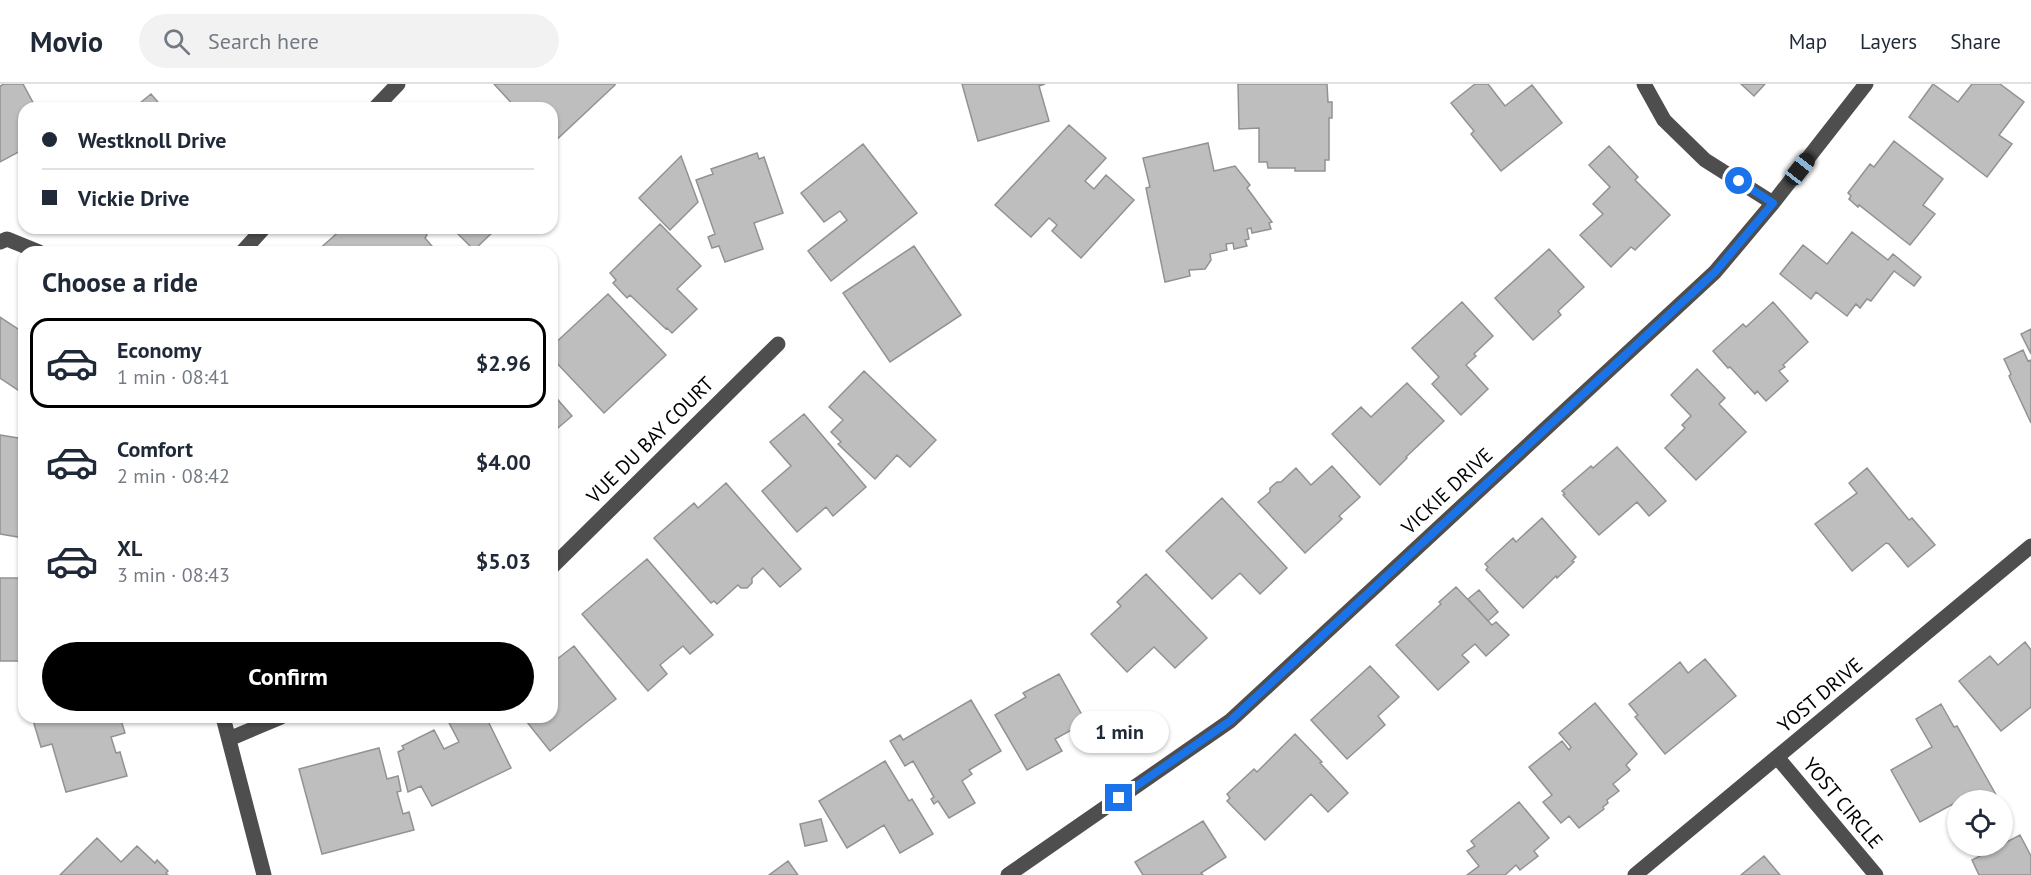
<!DOCTYPE html>
<meta charset="utf-8">
<style>
:root{--surface:#fff;--page:#f2f2f3;--text:#1f2937;--muted:#747a83;--line:#e0e1e3;--accent:#000}
body{margin:0;font-family:"PT Sans",sans-serif;background:var(--page);color:var(--text);height:100vh;display:flex;flex-direction:column;font-size:22px;white-space:nowrap}
*{box-sizing:border-box;margin:0}
p{font-size:20px;color:var(--muted)}
.icon{flex:none;width:33px;height:33px;fill:none;stroke:currentColor;stroke-width:2;stroke-linecap:round;stroke-linejoin:round}
.map{position:relative;flex:1;overflow:hidden}
.sheet{position:absolute;left:18px;top:162px;width:540px;height:477px;display:flex;flex-direction:column;background:var(--surface);border-radius:18px;box-shadow:0 2px 4px #0004}
.sheet>*{flex:none}
.banner{position:absolute;left:18px;top:18px;width:540px;height:132px;border-radius:18px;box-shadow:0 2px 4px #0004;display:grid;align-content:center;height:132px;padding:0 24px;background:var(--surface)}
.fabs{position:absolute;left:1947px;top:706px;display:grid;gap:12px}
.fabs a{display:grid;place-items:center;width:66px;height:66px;border-radius:50%;background:var(--surface);box-shadow:0 2px 4px #0004;font-size:30px}
.end{position:absolute;width:27px;height:27px;margin:-14px;border:8px solid #1a73e8;background:#fff;box-shadow:0 0 0 3px #fff}
.from{border-radius:50%}
.bubble{position:absolute;height:42px;border-radius:21px;background:var(--surface);box-shadow:0 2px 4px #0004;font-size:20px;font-weight:800;line-height:42px;text-align:center}
.car{position:absolute;width:18px;height:36px;margin:-18px -9px;border-radius:8px;box-shadow:0 0 4px 2px #0007;background:linear-gradient(#222 24%,#8ab4d8 0 40%,#222 0 76%,#8ab4d8 0 86%,#222 0)}
.banner b{display:flex;align-items:center;gap:21px;height:57px;font-size:22px}
.banner b+b{border-top:2px solid var(--line)}
.banner i{width:15px;height:15px;background:var(--text)}
ul{padding:0;list-style:none}
li{display:flex;align-items:center;gap:18px;height:90px;margin:0 12px 9px;padding:0 12px;border:3px solid transparent;border-radius:18px}
li div{flex:1}
li b{display:block;font-size:22px}
li em{font-style:normal;font-weight:800}
li.on{border-color:var(--accent)}
li>.icon{width:54px;height:54px;stroke-width:1.5}
h2{padding:0 24px;font-size:27px;line-height:72px}
.button{display:flex;gap:12px;margin-top:auto;padding:12px 24px}
.button a{flex:1;height:69px;border-radius:36px;background:var(--accent);color:#fff;font-size:24px;font-weight:800;line-height:69px;text-align:center}
header{display:flex;align-items:center;gap:36px;box-sizing:border-box;height:84px;padding:0 30px;background:var(--surface);border-bottom:2px solid var(--line)}
header strong{font-size:28px}
nav{display:flex;gap:33px;margin-inline-start:auto;font-size:21px}
.search{width:420px;height:54px;background:var(--page);display:flex;align-items:center;gap:15px;box-sizing:border-box;padding:0 21px;border-radius:33px;color:var(--muted);font-size:22px}
.map>svg:first-child{display:block}
.building{fill:#bebebe;stroke:#929292;stroke-width:1.5}
.lines{fill:none;stroke-linecap:round;stroke-linejoin:round}
.minor{stroke:#4e4e4e;stroke-width:15}
.route{stroke:#1a73e8;stroke-width:8}
.labels{text-anchor:middle;dominant-baseline:central;stroke-width:6;stroke-linejoin:round;paint-order:stroke}
.street-label{font-size:20px;fill:#000;stroke:#fff}
</style>
<header>
<strong>Movio</strong>
<div class="search"><svg class="icon" aria-label="search" viewBox="0 0 24 24"><circle cx="10" cy="10" r="6"/><path d="M15 15l6 6"/></svg>Search here</div>
<nav><a>Map</a><a>Layers</a><a>Share</a></nav>
</header>
<div class="map">
<svg width="2031" height="791" viewBox="0 0 2031 791">
<rect width="100%" height="100%" fill="#fff"/>
<!-- building -->
<path class="building" d="M4,0H23L36,24H24V65L0,78V2Z
M494,0H615V1L552,60V24H516Z
M962,0H1045L1039,2L1049,37L978,57Z
M1238,0H1327L1328,18H1332V34H1329V76H1325V87H1295V84H1268L1267,78H1259V44L1239,45Z
M1475,0H1488L1505,22L1532,1L1562,39L1501,87L1471,50L1474,47L1451,19Z
M1741,0H1765L1754,12Z
M1933,0L1958,18L1972,0H2000L2024,18L1999,51L2012,60L1987,93L1909,33Z
M151,10L163,24H134Z
M1069,41L1106,74L1085,97L1094,105L1106,91L1134,116L1081,174L1052,147L1057,141L1049,134L1031,153L995,121Z
M1894,57L1943,95L1923,121L1935,130L1910,161L1859,121L1858,123L1849,115L1851,112L1848,109L1870,80L1874,83Z
M1208,59L1214,87L1235,82L1250,101L1247,104L1272,138L1269,139L1271,145L1252,149L1251,144L1247,145L1249,155L1245,156L1247,162L1234,165L1233,159L1226,160L1227,166L1210,170L1211,176L1205,185L1189,186L1190,192L1165,198L1146,104L1150,103L1143,74Z
M863,60L917,129L831,197L808,167L847,136L840,127L824,138L801,109Z
M1609,62L1638,93L1635,96L1670,131L1635,166L1631,163L1611,183L1580,151L1603,130L1593,120L1610,103L1589,81Z
M757,69L759,75L764,73L783,129L754,139L763,165L725,178L719,162L712,164L708,153L715,150L696,96L713,90L711,85Z
M681,72L698,118L670,146L639,114Z
M660,140L701,182L677,205L697,225L672,249L667,244L666,245L630,211L627,214L613,199L616,196L610,189Z
M343,144H420L427,151L425,154L437,168H316Z
M452,144H497L474,166Z
M1852,148L1888,176L1893,170L1921,193L1914,202L1894,187L1871,217L1867,215L1860,224L1856,220L1847,232L1816,208L1811,215L1780,190L1803,161L1827,180Z
M914,162L961,231L890,278L843,209Z
M1549,165L1584,203L1558,227L1561,231L1533,256L1495,214Z
M608,210L666,271L604,329L552,274V262Z
M1462,218L1493,252L1474,270L1476,272L1466,281L1488,305L1461,331L1432,300L1439,293L1412,264Z
M1773,218L1808,258L1783,281L1785,283L1779,287L1788,297L1766,317L1757,307L1755,310L1730,283L1728,284L1713,267L1743,240L1746,243Z
M0,233L24,249V310L0,294Z
M2031,245V270L2021,250Z
M2023,266L2028,277L2031,276V339L2009,292L2011,290L2004,275Z
M1697,285L1725,314L1719,320L1746,348L1696,396L1665,364L1685,344L1682,341L1691,332L1671,311Z
M864,287L936,356L910,383L897,371L875,395L838,360L841,358L831,348L843,336L829,323Z
M1407,299L1444,337L1406,373L1407,374L1380,401L1332,350L1361,323L1371,333Z
M552,309L572,332L552,349Z
M804,330L866,403L833,432L826,423L797,448L762,407L791,382L770,358Z
M0,351L24,355V454L0,450Z
M1617,363L1666,417L1649,432L1637,418L1599,451L1563,411L1565,410L1562,407L1591,382L1593,384Z
M1332,382L1360,413L1339,432L1342,435L1305,469L1258,418L1270,408V404L1277,398H1281L1296,384L1311,401Z
M1867,384L1909,436L1912,434L1935,461L1908,483L1889,460L1886,459L1852,487L1815,440L1857,409L1849,399Z
M726,399L801,485L780,503L763,484L752,494V499L747,504H741L738,501L717,520L714,517L711,519L654,454L694,419L698,424Z
M1222,414L1287,484L1260,510L1240,489L1212,515L1166,467Z
M1542,434L1576,473L1572,477L1574,478L1557,494L1556,492L1523,524L1486,486L1488,483L1485,480L1513,454L1516,458Z
M647,475L713,551L690,570L683,562L660,581L667,590L648,607L582,530Z
M1146,490L1207,554L1175,584L1154,563L1127,588L1091,550L1121,522L1117,518Z
M0,494H24V577H0Z
M1456,503L1492,541L1496,538L1509,551L1486,572L1475,560L1462,571L1469,578L1438,606L1396,561L1441,520L1439,518Z
M1479,506L1498,528L1488,537L1468,515Z
M2025,558L2031,566V623L2001,647L1959,597L1990,572L1998,581Z
M574,562L616,615L550,667L523,633H552V579Z
M1705,575L1736,612L1665,670L1635,633L1638,631L1629,620L1680,578L1688,589Z
M1370,582L1399,613L1378,632L1385,641L1347,675L1311,636Z
M1059,590L1086,638L1055,655L1062,667L1027,686L995,631L1026,613L1023,609Z
M971,616L1001,667L969,686L972,690L962,697L975,719L949,734L938,717L934,720L931,715L934,713L913,677L905,682L890,657L900,651L903,656Z
M1595,619L1637,670L1626,681L1630,686L1613,700L1619,707L1607,716L1608,719L1603,723L1604,725L1579,744L1569,732L1561,739L1543,718L1552,711L1529,683L1562,657L1569,666L1571,663L1559,649Z
M1941,620L1954,643L1957,642L1999,716L1958,717V728L1953,720L1920,738L1891,686L1932,663L1916,635Z
M32,633H120L125,649L111,653L116,669L120,668L127,692L66,708L52,660L41,663Z
M446,633H486L511,684L432,722L421,702L408,708L398,668L404,665L402,662L434,646L444,665L459,658Z
M1295,650L1322,678L1320,679L1348,709L1328,728L1311,710L1265,756L1227,717L1230,714L1227,710L1254,685L1257,688Z
M379,664L387,695L398,692L401,707L397,708L403,730L409,728L414,746L322,770L299,685Z
M885,677L909,717L912,715L933,750L900,769L884,741L847,764L819,717Z
M1519,718L1549,754L1534,767L1538,772L1520,786L1516,781L1505,791H1467L1479,782L1467,767L1475,762L1471,757Z
M821,735L827,757L805,762L800,740Z
M1203,737L1226,773L1201,789L1203,791H1143L1135,778Z
M2020,751L2031,772V791H1979L1972,776Z
M97,754L121,778L137,762L155,779L157,776L168,787L166,789L168,791H60Z
M1764,772L1780,791H1741Z
M788,777L798,791H769Z"/>
<g class="lines">
<!-- minor -->
<path class="minor" d="M1644,0L1664,36L1705,76L1773,119
M375,24L398,0
M0,158L7,155L39,168
M242,168L264,144
M552,483L778,260
M223,633L264,791
M229,655L281,633
M1777,673L1876,791
M1008,791L1230,637L1715,188L1773,119L1866,0
M1635,791L2031,462"/>
</g>
<g class="lines">
<!-- route -->
<path class="route" d="M1119,714L1230,637L1715,188L1773,119L1739,97"/>
</g>
<g class="labels">
<!-- street labels -->
<g class="street-label">
<text transform="translate(650 356) rotate(-45)">VUE DU BAY COURT</text>
<text transform="translate(1447 407) rotate(-43)">VICKIE DRIVE</text>
<text transform="translate(1820 611) rotate(-40)">YOST DRIVE</text>
<text transform="translate(1843 719) rotate(50)">YOST CIRCLE</text>
</g>
</g>
</svg>
<div class="fabs">
<a><svg class="icon" aria-label="locate" viewBox="0 0 24 24"><circle cx="12" cy="12" r="6"/><path d="M12 2v4M12 18v4M2 12h4M18 12h4"/></svg></a>
</div>
<i class="end from" style="left:1739px;top:97px"></i>
<i class="end" style="left:1119px;top:714px"></i>
<div class="bubble" style="left:1070px;top:627px;width:99px">1 min</div>
<i class="car" style="left:1800px;top:85px;rotate:38deg"></i>
<div class="banner">
<b><i class="from"></i>Westknoll Drive</b>
<b><i></i>Vickie Drive</b>
</div>
<section class="sheet">
<h2>Choose a ride</h2>
<ul>
<li class="on"><svg class="icon" aria-label="car" viewBox="0 0 24 24"><path d="M5 17H2v-5l4-1 3-4h7l3 4 3 1v5h-3M9 17h6M6 11h13"/><circle cx="7" cy="17" r="2"/><circle cx="17" cy="17" r="2"/></svg><div><b>Economy</b><p>1 min · 08:41</p></div><em>$2.96</em></li>
<li><svg class="icon" aria-label="car" viewBox="0 0 24 24"><path d="M5 17H2v-5l4-1 3-4h7l3 4 3 1v5h-3M9 17h6M6 11h13"/><circle cx="7" cy="17" r="2"/><circle cx="17" cy="17" r="2"/></svg><div><b>Comfort</b><p>2 min · 08:42</p></div><em>$4.00</em></li>
<li><svg class="icon" aria-label="car" viewBox="0 0 24 24"><path d="M5 17H2v-5l4-1 3-4h7l3 4 3 1v5h-3M9 17h6M6 11h13"/><circle cx="7" cy="17" r="2"/><circle cx="17" cy="17" r="2"/></svg><div><b>XL</b><p>3 min · 08:43</p></div><em>$5.03</em></li>
</ul>
<div class="button"><a>Confirm</a></div>
</section>
</div>
